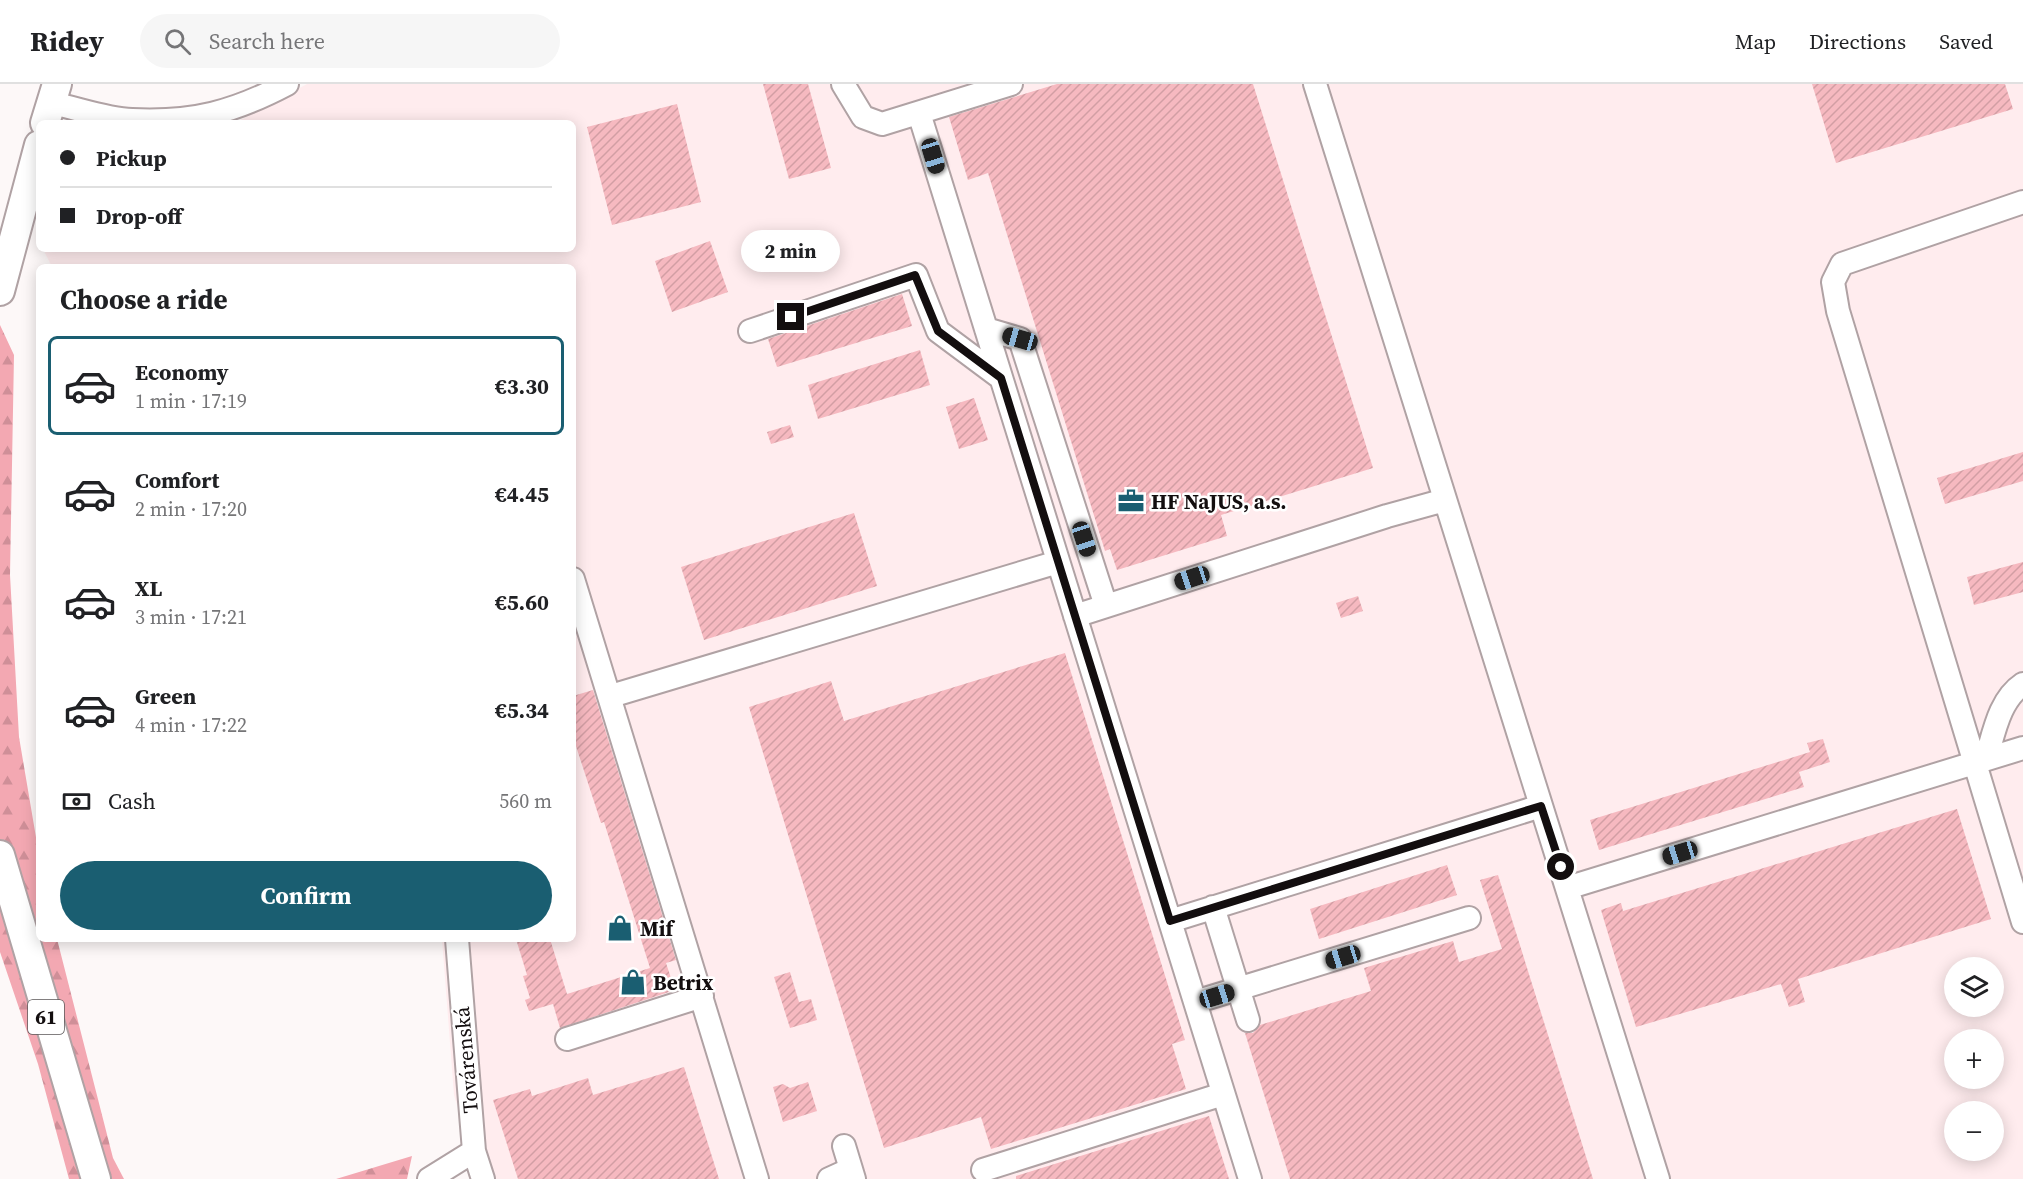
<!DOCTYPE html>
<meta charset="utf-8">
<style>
:root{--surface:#fff;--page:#f6f6f6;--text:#202124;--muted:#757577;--line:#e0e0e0;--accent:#1a5e71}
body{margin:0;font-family:"Source Serif 4",serif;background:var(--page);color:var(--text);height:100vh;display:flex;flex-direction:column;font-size:22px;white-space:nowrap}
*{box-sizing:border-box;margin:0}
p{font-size:20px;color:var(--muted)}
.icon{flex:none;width:33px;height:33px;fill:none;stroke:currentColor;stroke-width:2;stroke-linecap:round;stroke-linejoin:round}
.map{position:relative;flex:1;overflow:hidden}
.drawer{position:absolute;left:36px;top:180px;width:540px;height:678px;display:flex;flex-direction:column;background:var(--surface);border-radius:9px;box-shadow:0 3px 15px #0003}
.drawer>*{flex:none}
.guide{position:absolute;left:36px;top:36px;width:540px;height:132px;border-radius:9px;box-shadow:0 3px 15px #0003;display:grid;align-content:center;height:132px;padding:0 24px;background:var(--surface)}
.controls{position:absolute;left:1944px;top:873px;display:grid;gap:12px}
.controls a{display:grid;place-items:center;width:60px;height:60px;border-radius:50%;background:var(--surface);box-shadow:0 3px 15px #0003;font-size:30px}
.end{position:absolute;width:27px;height:27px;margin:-14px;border:8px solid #130e0f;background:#fff;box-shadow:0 0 0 3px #fff}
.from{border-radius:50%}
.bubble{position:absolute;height:42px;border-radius:21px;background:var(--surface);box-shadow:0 3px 15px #0003;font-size:20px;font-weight:700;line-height:42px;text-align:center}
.car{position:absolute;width:18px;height:36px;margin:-18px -9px;border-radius:8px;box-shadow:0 0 4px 2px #0007;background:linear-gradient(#222 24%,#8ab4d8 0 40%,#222 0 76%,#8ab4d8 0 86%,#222 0)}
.guide b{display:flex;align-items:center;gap:21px;height:57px;font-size:22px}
.guide b+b{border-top:2px solid var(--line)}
.guide i{width:15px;height:15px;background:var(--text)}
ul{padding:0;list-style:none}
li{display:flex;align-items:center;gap:18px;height:99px;margin:0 12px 9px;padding:0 12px;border:3px solid transparent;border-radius:9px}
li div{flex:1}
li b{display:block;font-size:22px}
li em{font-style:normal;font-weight:700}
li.selected{border-color:var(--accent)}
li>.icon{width:54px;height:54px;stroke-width:1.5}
h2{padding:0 24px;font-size:27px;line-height:72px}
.pay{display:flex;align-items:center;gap:15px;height:66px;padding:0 24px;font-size:22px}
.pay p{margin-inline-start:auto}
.action{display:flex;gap:12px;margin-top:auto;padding:12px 24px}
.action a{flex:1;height:69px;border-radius:36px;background:var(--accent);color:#fff;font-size:24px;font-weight:700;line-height:69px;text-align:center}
header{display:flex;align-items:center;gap:36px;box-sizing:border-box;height:84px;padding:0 30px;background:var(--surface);border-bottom:2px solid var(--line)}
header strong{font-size:28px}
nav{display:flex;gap:33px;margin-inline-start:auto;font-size:21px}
.search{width:420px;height:54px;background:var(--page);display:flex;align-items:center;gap:15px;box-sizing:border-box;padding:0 21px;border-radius:33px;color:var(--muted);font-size:22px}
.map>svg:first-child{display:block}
.built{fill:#ffecee;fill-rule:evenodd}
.forest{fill:url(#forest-firs)}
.building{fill:url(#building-hatch)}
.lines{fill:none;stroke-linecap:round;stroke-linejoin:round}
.minor-casing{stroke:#b0a2a4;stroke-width:26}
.major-casing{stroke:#b0a2a4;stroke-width:32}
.minor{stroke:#fff;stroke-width:22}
.major{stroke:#fff;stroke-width:28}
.route{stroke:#130e0f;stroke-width:8}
.labels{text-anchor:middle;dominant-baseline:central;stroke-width:5;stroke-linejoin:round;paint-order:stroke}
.shield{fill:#fff;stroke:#5a5657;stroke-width:1.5}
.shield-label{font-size:20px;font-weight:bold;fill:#130e0f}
.poi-label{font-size:21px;font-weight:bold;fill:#130e0f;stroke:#fff;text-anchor:start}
.street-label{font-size:21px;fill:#130e0f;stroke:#fff}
</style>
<header>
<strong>Ridey</strong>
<div class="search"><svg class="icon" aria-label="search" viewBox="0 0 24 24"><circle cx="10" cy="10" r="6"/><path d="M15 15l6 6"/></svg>Search here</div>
<nav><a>Map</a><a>Directions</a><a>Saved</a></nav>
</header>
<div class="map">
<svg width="2023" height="1095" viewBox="0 0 2023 1095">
<defs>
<pattern id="forest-firs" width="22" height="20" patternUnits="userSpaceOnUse" patternTransform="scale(1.5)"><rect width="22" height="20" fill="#f3a8b2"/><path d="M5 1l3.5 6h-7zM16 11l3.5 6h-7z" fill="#cf8f98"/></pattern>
<pattern id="building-hatch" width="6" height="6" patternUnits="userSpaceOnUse" patternTransform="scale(1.5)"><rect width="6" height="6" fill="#f6b9c0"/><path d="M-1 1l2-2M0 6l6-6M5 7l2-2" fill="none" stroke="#d29ea4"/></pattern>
</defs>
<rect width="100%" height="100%" fill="#fdf8f8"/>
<!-- built -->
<path class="built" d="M307,0H2023V1095H480L454,1011L442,855H573V183H52L43,165H573V39H235ZM1954,884H1994V922H1954ZM1954,956H1994V994H1954ZM1954,1028H1994V1066H1954Z"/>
<!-- forest -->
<path class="forest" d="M0,241L14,271L10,491L19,653L39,771V855H57L113,1074L124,1095H69L38,980L0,868Z
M412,1072L407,1095H336Z"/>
<!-- building -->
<path class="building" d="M763,0H808L831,84L789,95Z
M1057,0H1253L1373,384L1221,431L1227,452L1117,486L1110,465L1105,467L988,89L968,96L949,33Z
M1812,0H2005L2013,25L1836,79Z
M677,20L701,118L612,141L587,43Z
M710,157L728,208L672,228L655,177Z
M902,210L912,242L777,283L768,255Z
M920,266L930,301L818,335L808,301Z
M974,314L988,356L959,365L946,323Z
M790,341L794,353L771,360L767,348Z
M2023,368V397L1945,420L1937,394Z
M854,429L877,502L704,556L681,483Z
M2023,478V508L1974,521L1967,493Z
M1358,512L1363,527L1341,534L1336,519Z
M1065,569L1185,956L1172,960L1186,1005L991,1065L981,1033L884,1064L749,623L831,597L844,637Z
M593,606L676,876L666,879L675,906L560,944L553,920L529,927L525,916L530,914L523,892L527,891L516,855H550L567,910L650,884L604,738L601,739L573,653V612Z
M1823,655L1830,678L1799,688L1804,703L1599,766L1590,736L1810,668L1807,659Z
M1957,725L1991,835L1798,895L1805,918L1789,923L1781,900L1636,943L1601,826L1621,819L1623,827Z
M1447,781L1457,811L1319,855L1310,825Z
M1498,791L1593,1095H1290L1245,949H1253L1260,941L1371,907L1364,884L1453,857L1459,878L1502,865L1480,796Z
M790,888L799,918L811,915L817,936L790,944L774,893Z
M684,983L719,1095H518L493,1016L530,1005L532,1012L588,994L593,1011Z
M808,998L817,1027L783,1038L773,1003L783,1000L790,1004Z
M1209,1032L1229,1095H1016V1092Z"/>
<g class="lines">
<!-- minor casing -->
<g class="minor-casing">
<path id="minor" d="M843,0L863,33L882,40L1011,0
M1315,0L1658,1095
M51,19C77,24 106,35 132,36C193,39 234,28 287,0
M919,29L1250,1095
M2023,118L1842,180L1833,198L1838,227L2023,838
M986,245L1020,255L1106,522
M750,247L916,191L938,247L1001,294
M573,495L757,1095
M1075,532L1387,432L1445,416
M611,612L1058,478
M1986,675C1994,649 1999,616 2023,600
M1567,804L2023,664
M1213,823L1248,936
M1170,837L1541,722
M457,855L474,1067L483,1095
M1195,918L1469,834
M567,955L702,912
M844,1062L854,1095
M983,1086L1223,1010
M429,1095L474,1067
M829,1095L851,1085"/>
</g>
<!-- major casing -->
<g class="major-casing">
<path id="major" d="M45,39L57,0
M0,207L39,61
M0,771L96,1095"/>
</g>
<!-- minor -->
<use href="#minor" class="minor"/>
<!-- major -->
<use href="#major" class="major"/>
</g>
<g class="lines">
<!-- route -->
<path class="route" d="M791,233L915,191L938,247L1001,294L1170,837L1541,722L1561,783"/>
</g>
<!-- icons -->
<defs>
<g id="office-bare" transform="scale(2.07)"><path d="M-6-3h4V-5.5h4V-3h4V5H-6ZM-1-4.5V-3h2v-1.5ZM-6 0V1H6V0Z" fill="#1a5e71" stroke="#fff" stroke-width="2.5" paint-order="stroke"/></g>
<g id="shop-bare" transform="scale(2.07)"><path d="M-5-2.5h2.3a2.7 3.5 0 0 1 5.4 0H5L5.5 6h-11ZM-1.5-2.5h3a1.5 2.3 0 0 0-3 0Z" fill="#1a5e71" stroke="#fff" stroke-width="2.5" paint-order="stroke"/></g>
</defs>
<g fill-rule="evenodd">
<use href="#office-bare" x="1131" y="417"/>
<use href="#shop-bare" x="620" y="844"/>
<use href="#shop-bare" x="633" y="898"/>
</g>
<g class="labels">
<!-- shield labels -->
<rect class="shield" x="28" y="916" width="36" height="34" rx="4.5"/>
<g class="shield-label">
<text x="46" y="933">61</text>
</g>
<!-- poi labels -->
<g class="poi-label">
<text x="1151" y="417">HF NaJUS, a.s.</text>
<text x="640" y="844">Mif</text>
<text x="653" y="898">Betrix</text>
</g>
<!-- street labels -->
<g class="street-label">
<text transform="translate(466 976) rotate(-95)">Továrenská</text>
</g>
</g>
</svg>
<div class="controls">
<a><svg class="icon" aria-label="layers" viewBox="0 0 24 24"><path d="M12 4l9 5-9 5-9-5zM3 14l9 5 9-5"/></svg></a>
<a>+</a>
<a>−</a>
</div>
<i class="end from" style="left:1561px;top:783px"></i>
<i class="end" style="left:791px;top:233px"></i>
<div class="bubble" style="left:741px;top:146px;width:99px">2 min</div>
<i class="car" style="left:933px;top:72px;rotate:163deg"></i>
<i class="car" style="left:1020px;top:255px;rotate:286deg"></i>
<i class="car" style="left:1084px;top:455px;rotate:162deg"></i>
<i class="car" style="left:1192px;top:494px;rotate:252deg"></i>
<i class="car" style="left:1680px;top:769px;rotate:253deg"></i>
<i class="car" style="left:1343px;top:873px;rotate:253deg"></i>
<i class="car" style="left:1217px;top:912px;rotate:73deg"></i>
<div class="guide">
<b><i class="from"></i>Pickup</b>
<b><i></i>Drop-off</b>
</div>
<section class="drawer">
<h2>Choose a ride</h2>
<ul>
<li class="selected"><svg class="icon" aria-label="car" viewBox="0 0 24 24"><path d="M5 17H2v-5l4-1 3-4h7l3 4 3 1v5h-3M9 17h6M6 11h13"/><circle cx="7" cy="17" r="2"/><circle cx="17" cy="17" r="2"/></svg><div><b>Economy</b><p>1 min · 17:19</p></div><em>€3.30</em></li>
<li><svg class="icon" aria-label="car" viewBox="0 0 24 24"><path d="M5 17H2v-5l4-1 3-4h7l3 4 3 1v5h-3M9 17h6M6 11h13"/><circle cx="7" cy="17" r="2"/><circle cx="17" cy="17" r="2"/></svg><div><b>Comfort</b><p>2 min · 17:20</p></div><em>€4.45</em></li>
<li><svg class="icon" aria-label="car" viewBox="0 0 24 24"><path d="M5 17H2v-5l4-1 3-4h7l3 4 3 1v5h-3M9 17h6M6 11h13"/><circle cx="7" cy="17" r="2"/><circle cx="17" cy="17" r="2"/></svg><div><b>XL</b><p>3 min · 17:21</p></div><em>€5.60</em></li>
<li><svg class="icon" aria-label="car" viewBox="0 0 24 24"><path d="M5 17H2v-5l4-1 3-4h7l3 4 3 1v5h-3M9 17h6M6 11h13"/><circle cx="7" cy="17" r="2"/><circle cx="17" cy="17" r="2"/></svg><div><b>Green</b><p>4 min · 17:22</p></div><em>€5.34</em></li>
</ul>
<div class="pay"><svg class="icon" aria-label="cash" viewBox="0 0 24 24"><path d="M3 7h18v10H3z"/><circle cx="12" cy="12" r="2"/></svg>Cash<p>560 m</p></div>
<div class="action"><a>Confirm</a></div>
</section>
</div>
